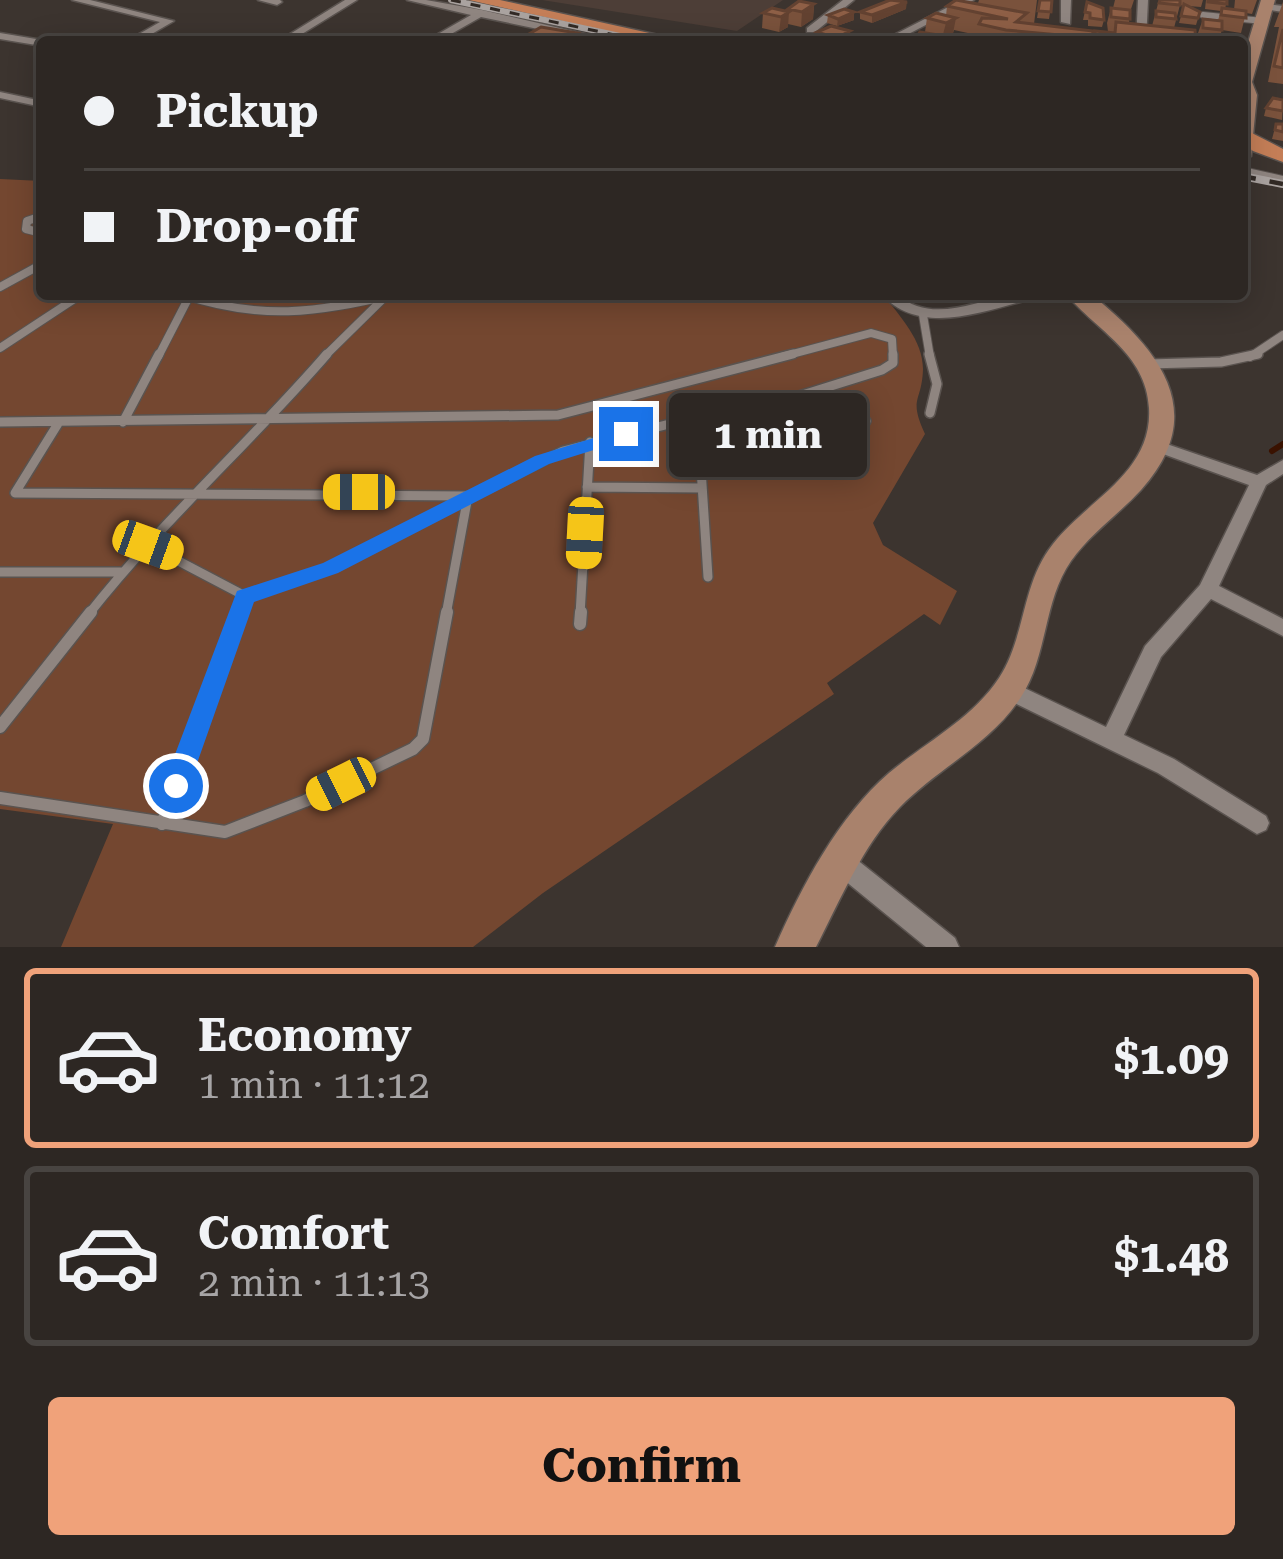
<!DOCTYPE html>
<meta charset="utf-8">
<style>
:root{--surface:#2d2723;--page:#352f2b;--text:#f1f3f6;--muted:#a7a5a6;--line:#484441;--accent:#f0a27a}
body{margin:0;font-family:"Roboto Serif",serif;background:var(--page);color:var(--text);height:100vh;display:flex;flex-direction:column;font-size:45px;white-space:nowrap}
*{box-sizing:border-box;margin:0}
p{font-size:39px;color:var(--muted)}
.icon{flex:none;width:66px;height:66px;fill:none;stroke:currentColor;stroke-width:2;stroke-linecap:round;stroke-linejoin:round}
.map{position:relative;height:947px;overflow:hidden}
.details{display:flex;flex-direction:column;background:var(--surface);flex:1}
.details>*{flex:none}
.guide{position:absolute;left:36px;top:36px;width:1212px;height:264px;border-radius:12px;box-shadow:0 6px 30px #0003,0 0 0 3px var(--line);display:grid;align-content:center;height:264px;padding:0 48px;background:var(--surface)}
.end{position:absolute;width:54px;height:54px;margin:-27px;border:15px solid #1a73e8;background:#fff;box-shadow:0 0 0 6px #fff}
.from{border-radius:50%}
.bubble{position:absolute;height:84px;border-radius:12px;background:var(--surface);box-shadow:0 6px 30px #0003,0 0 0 3px var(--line);font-size:39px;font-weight:700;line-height:84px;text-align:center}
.car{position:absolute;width:36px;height:72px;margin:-36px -18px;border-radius:15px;box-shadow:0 0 9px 3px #0007;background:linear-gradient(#f5c518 24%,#345 0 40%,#f5c518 0 76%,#345 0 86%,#f5c518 0)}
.guide b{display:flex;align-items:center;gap:42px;height:114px;font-size:45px}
.guide b+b{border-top:3px solid var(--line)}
.guide i{width:30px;height:30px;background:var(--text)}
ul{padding:21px 0 0;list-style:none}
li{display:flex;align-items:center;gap:36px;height:180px;margin:0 24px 18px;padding:0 24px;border:6px solid var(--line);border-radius:12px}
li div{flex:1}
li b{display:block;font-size:45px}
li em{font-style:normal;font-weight:700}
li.active{border-color:var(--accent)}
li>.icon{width:108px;height:108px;stroke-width:1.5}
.button{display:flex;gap:24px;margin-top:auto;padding:24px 48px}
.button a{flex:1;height:138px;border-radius:12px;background:var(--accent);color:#111;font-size:48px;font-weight:700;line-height:138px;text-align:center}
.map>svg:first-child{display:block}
.built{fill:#4d3e37}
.green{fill:#744730}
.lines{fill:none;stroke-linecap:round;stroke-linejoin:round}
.stream{stroke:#3a1200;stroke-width:6}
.lane-far3-casing{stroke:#5a534f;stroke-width:8}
.lane-far2-casing{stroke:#5a534f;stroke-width:10}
.lane-far1-casing{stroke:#5a534f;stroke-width:12}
.lane-casing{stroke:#5a534f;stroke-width:15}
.street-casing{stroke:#5a534f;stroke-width:3}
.secondary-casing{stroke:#5a534f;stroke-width:3}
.primary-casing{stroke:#5a534f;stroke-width:3}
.lane-far3{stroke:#8f8580;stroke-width:6}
.lane-far2{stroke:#8f8580;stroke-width:8}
.lane-far1{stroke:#8f8580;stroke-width:9}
.lane{stroke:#8f8580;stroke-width:12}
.street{fill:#8f8580;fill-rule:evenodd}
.secondary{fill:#a9826c;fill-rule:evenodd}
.primary{fill:#c47e57;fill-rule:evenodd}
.rail-far1-casing{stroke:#aaa3a0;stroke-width:6}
.rail-casing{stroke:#aaa3a0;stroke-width:8}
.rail-far1{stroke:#322a25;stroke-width:3;stroke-dasharray:10;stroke-linecap:butt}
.rail{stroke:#322a25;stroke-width:4.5;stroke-dasharray:14;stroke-linecap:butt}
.wall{fill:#7a523c}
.shaded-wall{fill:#634231}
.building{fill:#8e5f46;stroke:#634231;stroke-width:3}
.route{fill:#1a73e8}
</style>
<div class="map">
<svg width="1283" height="947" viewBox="0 0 1283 947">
<rect width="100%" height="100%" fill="#3c342f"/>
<!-- built -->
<path class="built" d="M542,0H783L737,31Z"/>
<!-- green -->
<path class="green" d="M0,179L42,181V294H883C900,317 923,340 923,369C922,403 908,397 925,434L873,523L883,545L957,591L940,625L924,614L827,683L834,694L543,893L473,947H61L113,824L0,809Z"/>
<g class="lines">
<!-- stream -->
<path class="stream" d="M1272,451L1283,444"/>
<!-- lane-far3 casing -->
<g class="lane-far3-casing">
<path id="lane-far3" d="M1203,15L1263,21
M892,38L922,42"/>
</g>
<!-- lane-far2 casing -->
<g class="lane-far2-casing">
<path id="lane-far2" d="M1242,171L1283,180
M42,216L27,221L26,229L42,233
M0,287L42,264
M181,294C261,321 315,313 396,294
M923,315L930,357
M0,348L82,294
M158,357L189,297
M324,357L386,296
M781,357L871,333L892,339L893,357
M1250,357L1283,335"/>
</g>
<!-- lane-far1 casing -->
<g class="lane-far1-casing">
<path id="lane-far1" d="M929,354L937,384L930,413
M1148,364L1221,362L1258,354
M0,422L558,415L793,354
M59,422L15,493L468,496L446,615
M123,422L159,354
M698,422L708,577
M698,425L866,421
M587,487L702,488
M148,545L245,596
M0,572H122
M88,615C161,522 250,443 327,354
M238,615L245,596L330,568L563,451L697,417L780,402L882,370L893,363V354
M580,615L590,442"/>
</g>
<!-- lane casing -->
<g class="lane-casing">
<path id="lane" d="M580,624L581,612
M0,727L91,612
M0,798L225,832L305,801L413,749L423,739L447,612
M162,824L239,612"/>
</g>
<!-- street casing -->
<g class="street-casing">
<path id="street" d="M72,0H90L174,21L138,42H125L160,22Z
M258,0H280L282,2L277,5Z
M345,0H357L289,42H277Z
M407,0H426L482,10L620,42H600L481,17L437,42H424L471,15Z
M843,0H854L815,32H807V28Z
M962,0H974L893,42H880Z
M1061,0H1071L1070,24L1061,22Z
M1138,0H1148L1146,42H1136Z
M1267,4L1283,6V12L1264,9V5Z
M0,33L42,40L46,42H42V46L0,39Z
M0,92L42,101V107L0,98Z
M881,294H897C930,324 973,302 1011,295C1021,293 1031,294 1041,294L1039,297C989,309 922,339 881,294Z
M1158,441L1257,475L1283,460V474L1266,485L1219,586L1283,619V636L1211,599L1161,657L1124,735L1174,759L1266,816L1269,823L1266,830L1257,834L1158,773L1000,696L997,690L1000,684L1008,681L1016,684L1106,727L1145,646L1200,585L1249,485L1152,450L1149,446Z
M842,852L851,855L955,938L959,947H926L833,871L830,863L833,855Z"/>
</g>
<!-- secondary casing -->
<g class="secondary-casing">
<path id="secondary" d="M1261,0H1275L1252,82L1257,95L1251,156L1242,162V62Z
M1066,294H1091C1157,348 1212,411 1141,490C1119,514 1090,534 1071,561C1043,601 1048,656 1021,697C991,744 938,768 900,807C862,846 841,899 816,947H775C802,886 838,817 889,773C926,742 972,719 999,678C1026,637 1021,584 1053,544C1087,500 1153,473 1149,408C1146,353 1097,331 1066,294Z"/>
</g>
<!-- primary casing -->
<g class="primary-casing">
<path id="primary" d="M469,0H500L690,42H656Z
M1242,128L1283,149V162L1253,151L1242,142Z"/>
</g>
<!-- lane-far3 -->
<use href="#lane-far3" class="lane-far3"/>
<!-- lane-far2 -->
<use href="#lane-far2" class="lane-far2"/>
<!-- lane-far1 -->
<use href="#lane-far1" class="lane-far1"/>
<!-- lane -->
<use href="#lane" class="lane"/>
<!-- street -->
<use href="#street" class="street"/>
<!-- secondary -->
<use href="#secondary" class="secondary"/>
<!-- primary -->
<use href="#primary" class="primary"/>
<!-- rail-far1 casing -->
<g class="rail-far1-casing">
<path id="rail-far1" d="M451,0L648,42"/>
</g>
<!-- rail casing -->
<g class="rail-casing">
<path id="rail" d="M1242,176L1283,184"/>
</g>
<!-- rail-far1 -->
<use href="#rail-far1" class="rail-far1"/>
<!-- rail -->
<use href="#rail" class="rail"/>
</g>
<!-- wall -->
<path class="wall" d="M979,0H1037L1034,24L1093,31L1091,42H976L977,35L954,30L953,33L944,38L943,42H914L925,32L927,18L946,16L947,6L978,3Z
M1040,0H1052L1049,19L1037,18Z
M1115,0H1134L1130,12L1129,23L1152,26L1159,0H1203L1201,7L1188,6L1200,12L1196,25L1179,23L1184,6L1180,5L1174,28L1196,42H1093L1095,31L1108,32L1107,23L1111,8H1113Z
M1206,0H1227L1225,9L1234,10L1235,0H1257L1252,14L1246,13L1241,33L1222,30L1218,42H1198V33L1203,19L1218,20L1221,11L1205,9Z
M1087,2L1104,20L1102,27L1088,26V20H1083Z
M1283,2V84L1268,82L1279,27H1274Z
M814,4L813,19L801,27L788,24V27L779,32L762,28L763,13L788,12V9Z
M906,9L872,23L860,19V12Z
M828,15L854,20L837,26L827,23Z
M850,31L849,42H816L817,32Z
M1283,100L1282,120L1264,116L1266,108Z
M1276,124H1283V141L1272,139Z"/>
<!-- shaded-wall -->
<path class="shaded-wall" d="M907,2L906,9L872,23V15Z
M814,4L813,19L801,27L802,12Z
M789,12L788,27L779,32L781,17Z
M854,12V20L837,26L838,19Z
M956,18L953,33L944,38L943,42H941L946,23Z
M850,31L849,42H836V38Z
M577,33V42H559Z"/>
<!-- building -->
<path class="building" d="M890,0L907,2L872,15L860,12Z
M956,0L1027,13L1016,22L1093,31L1092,38L1006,30L979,24L982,18L1008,19L947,6Z
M1040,0H1052L1051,12L1038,11Z
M1160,0H1180V5L1159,3Z
M1208,0H1227V4L1208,2Z
M799,1L814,4L802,12L788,9Z
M1087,2L1103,8L1104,20L1090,18V13L1085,12Z
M1184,4L1200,12L1198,18L1181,16Z
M772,8L789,12L781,17L763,13Z
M1111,8L1130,10V19L1111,17Z
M1222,8L1246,11V18L1221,15Z
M844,9L854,12L838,19L828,15Z
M1156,11L1175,13L1176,19L1156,17Z
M936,13L956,18L946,23L927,18Z
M1203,19L1222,21V30L1203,28Z
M1116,22L1195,30L1196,42H1128L1095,39V31L1115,33Z
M831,26L850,31L836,38L817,32Z
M541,27L577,33L559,42L522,38Z
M1283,29V68L1274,66Z
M920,32L944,36L941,42H914Z
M793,37L813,42H784Z
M1273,98L1283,100V111L1266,108Z
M1276,124H1283V132L1275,130Z"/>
<!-- route -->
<path class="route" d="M626,428L632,430V438L549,464L338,573L254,602L189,786L176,797L167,794L163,786L237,591L323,563L535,456Z"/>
</svg>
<i class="end from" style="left:176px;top:786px"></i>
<i class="end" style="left:626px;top:434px"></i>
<div class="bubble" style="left:669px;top:393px;width:198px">1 min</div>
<i class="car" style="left:359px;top:492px;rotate:270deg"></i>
<i class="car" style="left:585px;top:533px;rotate:183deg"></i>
<i class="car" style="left:148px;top:545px;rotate:110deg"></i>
<i class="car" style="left:341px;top:784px;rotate:244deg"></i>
<div class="guide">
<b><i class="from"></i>Pickup</b>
<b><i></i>Drop-off</b>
</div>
</div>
<section class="details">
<ul>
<li class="active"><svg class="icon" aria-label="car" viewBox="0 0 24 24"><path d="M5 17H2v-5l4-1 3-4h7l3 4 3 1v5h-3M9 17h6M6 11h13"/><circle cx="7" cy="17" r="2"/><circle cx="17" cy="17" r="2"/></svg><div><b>Economy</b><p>1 min · 11:12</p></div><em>$1.09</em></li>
<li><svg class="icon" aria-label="car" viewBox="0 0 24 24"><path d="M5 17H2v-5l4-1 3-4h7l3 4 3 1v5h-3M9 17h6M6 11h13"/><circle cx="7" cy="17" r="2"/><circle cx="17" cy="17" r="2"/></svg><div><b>Comfort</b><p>2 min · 11:13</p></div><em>$1.48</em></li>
</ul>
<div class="button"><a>Confirm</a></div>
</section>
